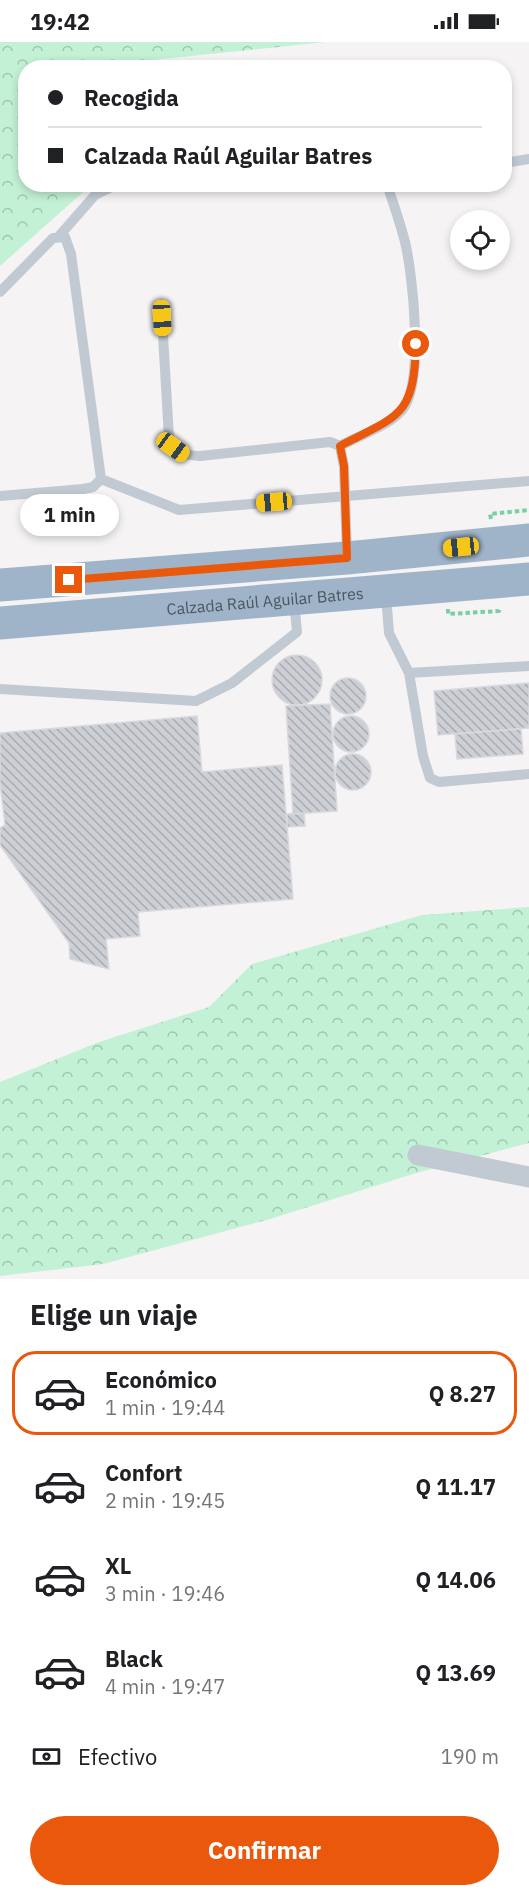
<!DOCTYPE html>
<html lang="es">
<meta charset="utf-8">
<style>
:root{--surface:#fff;--page:#f6f6f6;--text:#202124;--muted:#757577;--line:#e0e0e0;--accent:#ea580c}
body{margin:0;font-family:"IBM Plex Sans",sans-serif;background:var(--page);color:var(--text);height:100vh;display:flex;flex-direction:column;font-size:22px;white-space:nowrap}
*{box-sizing:border-box;margin:0}
p{font-size:20px;color:var(--muted)}
.icon{flex:none;width:33px;height:33px;fill:none;stroke:currentColor;stroke-width:2;stroke-linecap:round;stroke-linejoin:round}
.map{position:relative;height:1237px;overflow:hidden}
.panel{display:flex;flex-direction:column;background:var(--surface);flex:1}
.panel>*{flex:none}
.top-card{position:absolute;left:18px;top:18px;width:494px;height:132px;border-radius:24px;box-shadow:0 3px 9px #0003;display:grid;align-content:center;height:132px;padding:0 30px;background:var(--surface)}
.controls{position:absolute;left:450px;top:168px;display:grid;gap:12px}
.controls a{display:grid;place-items:center;width:60px;height:60px;border-radius:50%;background:var(--surface);box-shadow:0 3px 9px #0003;font-size:30px}
.end{position:absolute;width:27px;height:27px;margin:-14px;border:8px solid #ea580c;background:#fff;box-shadow:0 0 0 3px #fff}
.from{border-radius:50%}
.bubble{position:absolute;height:42px;border-radius:21px;background:var(--surface);box-shadow:0 3px 9px #0003;font-size:20px;font-weight:700;line-height:42px;text-align:center}
.car{position:absolute;width:18px;height:36px;margin:-18px -9px;border-radius:8px;box-shadow:0 0 4px 2px #0007;background:linear-gradient(#f5c518 24%,#345 0 40%,#f5c518 0 76%,#345 0 86%,#f5c518 0)}
.top-card b{display:flex;align-items:center;gap:21px;height:57px;font-size:22px}
.top-card b+b{border-top:2px solid var(--line)}
.top-card i{width:15px;height:15px;background:var(--text)}
ul{padding:0;list-style:none}
li{display:flex;align-items:center;gap:18px;height:84px;margin:0 12px 9px;padding:0 18px;border:3px solid transparent;border-radius:24px}
li div{flex:1}
li b{display:block;font-size:22px}
li em{font-style:normal;font-weight:700}
li.current{border-color:var(--accent)}
li>.icon{width:54px;height:54px;stroke-width:1.5}
h2{padding:0 30px;font-size:27px;line-height:72px}
.pay{display:flex;align-items:center;gap:15px;height:66px;padding:0 30px;font-size:22px}
.pay p{margin-inline-start:auto}
.button{display:flex;gap:12px;margin-top:auto;padding:12px 30px}
.button a{flex:1;height:69px;border-radius:36px;background:var(--accent);color:#fff;font-size:24px;font-weight:700;line-height:69px;text-align:center}
.status{display:flex;justify-content:space-between;align-items:center;height:42px;padding:0 30px;background:var(--surface);direction:ltr}
.status svg{height:16px;fill:currentColor}
.map>svg:first-child{display:block}
.forest{fill:url(#forest-crowns)}
.building{fill:url(#building-back-hatch);stroke:#d7d9de;stroke-width:1.5}
.lines{fill:none;stroke-linecap:round;stroke-linejoin:round}
.path{stroke:#7ad0a6;stroke-width:4;stroke-dasharray:4.5 3;stroke-linecap:butt}
.service{stroke:#c1cad2;stroke-width:10}
.minor{stroke:#c1cad2;stroke-width:21}
.trunk{stroke:#9fb4c9;stroke-width:33}
.route{stroke:#ea580c;stroke-width:8}
.labels{text-anchor:middle;dominant-baseline:central;stroke-width:4.5;stroke-linejoin:round;paint-order:stroke}
.street-label{font-size:16px;fill:#4a5661;stroke:#fff}
</style>
<div class="status"><b>19:42</b><svg viewBox="0 0 49 12"><path d="M0 12V9h3v3zM5 12V6h3v6zM10 12V3h3v9zM15 12V0h3v12zM26 1h20v11H26zM47 4h2v5h-2z"/></svg></div>
<div class="map">
<svg width="529" height="1237" viewBox="0 0 529 1237">
<defs>
<pattern id="forest-crowns" width="20" height="18" patternUnits="userSpaceOnUse" patternTransform="scale(1.5)"><rect width="20" height="18" fill="#c3f1d5"/><path d="M2 6a3 3 0 1 1 6 0M12 15a3 3 0 1 1 6 0" fill="none" stroke="#a0c6b0"/></pattern>
<pattern id="building-back-hatch" width="6" height="6" patternUnits="userSpaceOnUse" patternTransform="scale(1.5)"><rect width="6" height="6" fill="#cdcfd5"/><path d="M-1 5l2 2M0 0l6 6M5-1l2 2" fill="none" stroke="#a8abb0"/></pattern>
</defs>
<rect width="100%" height="100%" fill="#f5f3f3"/>
<!-- forest -->
<path class="forest" d="M0,0H325L124,21L118,25L26,26V142L91,143L0,224Z
M529,865V1101L413,1132L270,1177L103,1222L0,1234V1040L99,1000L209,965L252,922L422,873Z"/>
<!-- building -->
<path class="building" d="M272 638a25 25 0 1 1 50 0a25 25 0 1 1-50 0Z
M330 654a18 18 0 1 1 36 0a18 18 0 1 1-36 0Z
M529,641V686L438,693L434,649Z
M330,662L337,769L293,772L286,664Z
M333 692a18 18 0 1 1 36 0a18 18 0 1 1-36 0Z
M197,674L202,730L282,723L293,857L138,870L140,894L106,897L109,927L70,917L69,901L0,803V786L5,783L0,741V691Z
M521,687L523,712L457,717L455,692Z
M335 730a18 18 0 1 1 36 0a18 18 0 1 1-36 0Z
M304,771L305,784L287,785V772Z"/>
<g class="lines">
<!-- path -->
<path class="path" d="M491,477L490,472L529,468
M448,567V572L499,569V565"/>
<!-- service -->
<path class="service" d="M504,121L529,117
M60,193L95,153L118,142
M0,250L53,196L65,195L71,212L101,437
M162,276L169,396C176,412 184,413 200,414L330,400L340,404L344,425L347,513
M340,404C360,393 389,384 403,367C424,340 413,233 405,200C400,180 393,161 387,142
M0,454L83,447L93,445L101,437L179,468L529,439
M386,553L389,591L409,631L423,714L430,736L439,740L529,732
M409,631L529,624
M0,647L196,659L232,641L297,590L294,558"/>
<!-- minor -->
<path class="minor" d="M418,1113L529,1135"/>
<!-- trunk -->
<g class="trunk">
<path d="M0,543L347,516L529,498"/>
<path id="s1" d="M0,581L529,537"/>
</g>
</g>
<g class="lines">
<!-- route -->
<path class="route" d="M69,538L347,516L344,424L340,404C400,373 414,374 416,302"/>
</g>
<g class="labels">
<!-- street labels -->
<g class="street-label">
<text stroke="none"><textPath href="#s1" startOffset="266">Calzada Raúl Aguilar Batres</textPath></text>
</g>
</g>
</svg>
<div class="controls">
<a><svg class="icon" aria-label="locate" viewBox="0 0 24 24"><circle cx="12" cy="12" r="6"/><path d="M12 2v4M12 18v4M2 12h4M18 12h4"/></svg></a>
</div>
<i class="end from" style="left:416px;top:302px"></i>
<i class="end" style="left:69px;top:538px"></i>
<div class="bubble" style="left:20px;top:452px;width:99px">1 min</div>
<i class="car" style="left:162px;top:276px;rotate:177deg"></i>
<i class="car" style="left:173px;top:405px;rotate:126deg"></i>
<i class="car" style="left:274px;top:460px;rotate:265deg"></i>
<i class="car" style="left:461px;top:505px;rotate:264deg"></i>
<div class="top-card">
<b><i class="from"></i>Recogida</b>
<b><i></i>Calzada Raúl Aguilar Batres</b>
</div>
</div>
<section class="panel">
<h2>Elige un viaje</h2>
<ul>
<li class="current"><svg class="icon" aria-label="car" viewBox="0 0 24 24"><path d="M5 17H2v-5l4-1 3-4h7l3 4 3 1v5h-3M9 17h6M6 11h13"/><circle cx="7" cy="17" r="2"/><circle cx="17" cy="17" r="2"/></svg><div><b>Económico</b><p>1 min · 19:44</p></div><em>Q 8.27</em></li>
<li><svg class="icon" aria-label="car" viewBox="0 0 24 24"><path d="M5 17H2v-5l4-1 3-4h7l3 4 3 1v5h-3M9 17h6M6 11h13"/><circle cx="7" cy="17" r="2"/><circle cx="17" cy="17" r="2"/></svg><div><b>Confort</b><p>2 min · 19:45</p></div><em>Q 11.17</em></li>
<li><svg class="icon" aria-label="car" viewBox="0 0 24 24"><path d="M5 17H2v-5l4-1 3-4h7l3 4 3 1v5h-3M9 17h6M6 11h13"/><circle cx="7" cy="17" r="2"/><circle cx="17" cy="17" r="2"/></svg><div><b>XL</b><p>3 min · 19:46</p></div><em>Q 14.06</em></li>
<li><svg class="icon" aria-label="car" viewBox="0 0 24 24"><path d="M5 17H2v-5l4-1 3-4h7l3 4 3 1v5h-3M9 17h6M6 11h13"/><circle cx="7" cy="17" r="2"/><circle cx="17" cy="17" r="2"/></svg><div><b>Black</b><p>4 min · 19:47</p></div><em>Q 13.69</em></li>
</ul>
<div class="pay"><svg class="icon" aria-label="cash" viewBox="0 0 24 24"><path d="M3 7h18v10H3z"/><circle cx="12" cy="12" r="2"/></svg>Efectivo<p>190 m</p></div>
<div class="button"><a>Confirmar</a></div>
</section>
